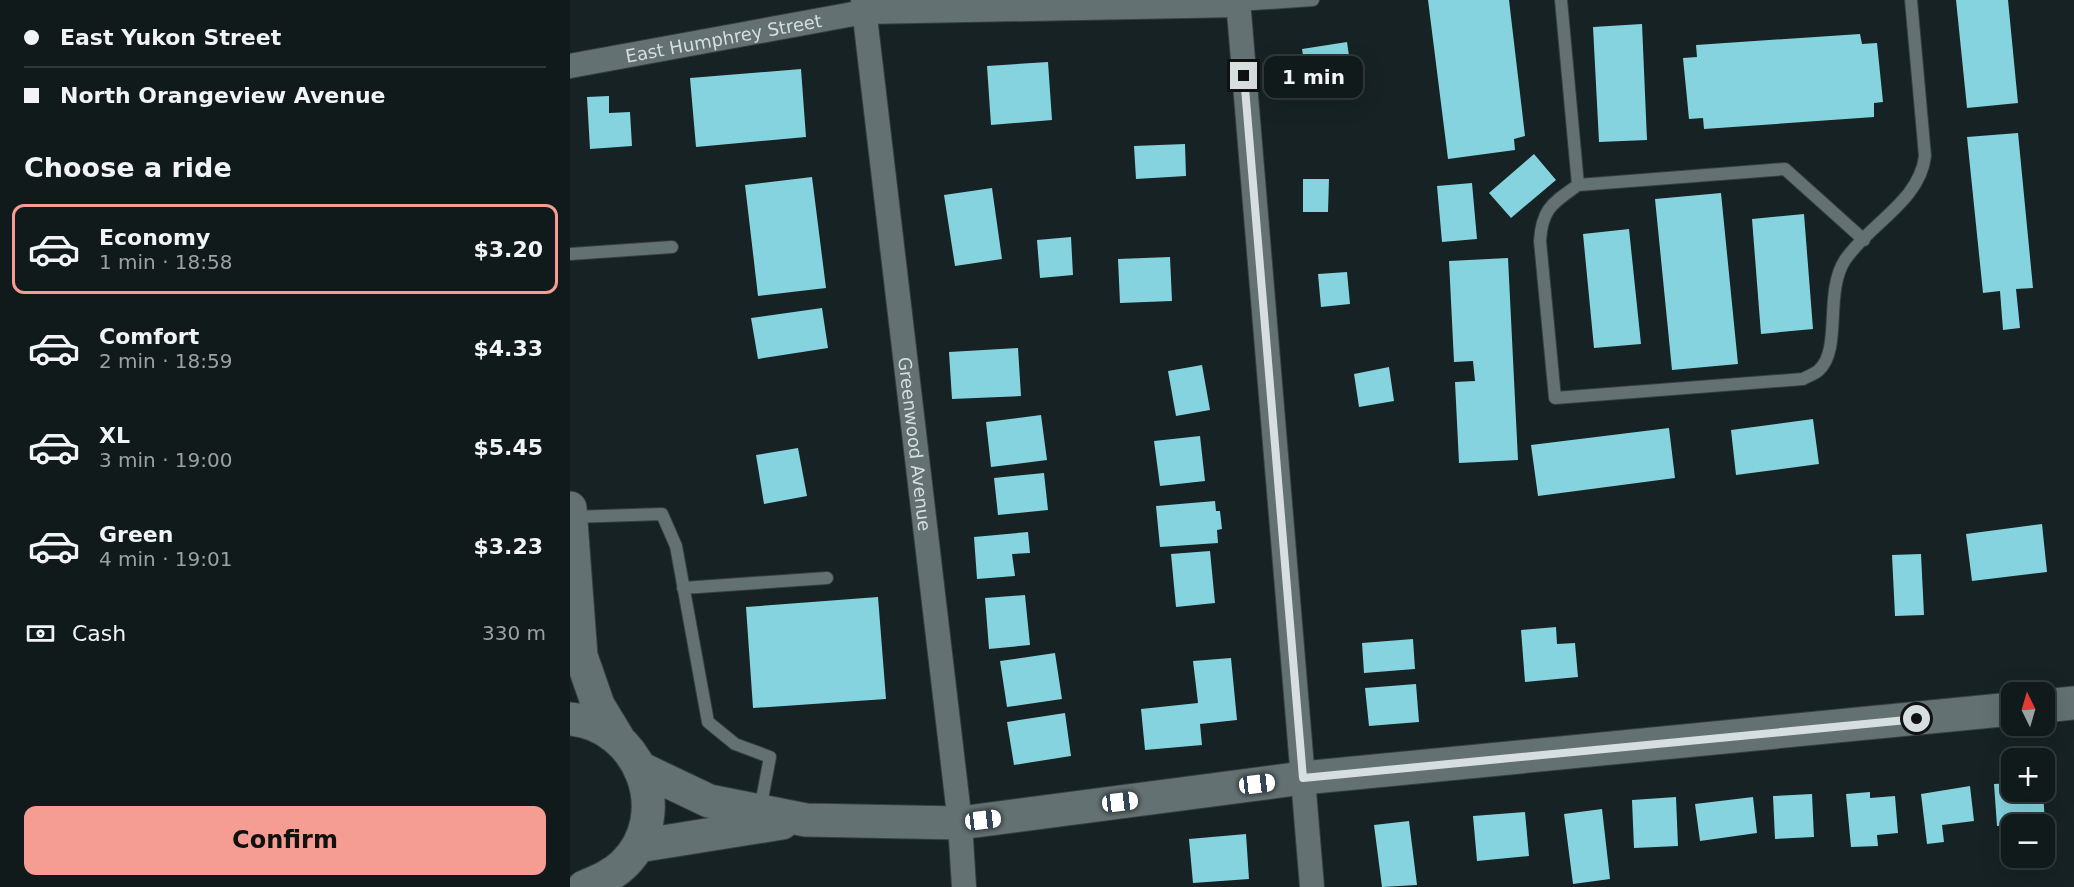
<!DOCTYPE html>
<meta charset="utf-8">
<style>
:root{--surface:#101a1a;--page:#1e2727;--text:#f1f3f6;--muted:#9ca1a2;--line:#303839;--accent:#f59c93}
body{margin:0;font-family:"DejaVu Sans",sans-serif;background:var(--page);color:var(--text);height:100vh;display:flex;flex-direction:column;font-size:22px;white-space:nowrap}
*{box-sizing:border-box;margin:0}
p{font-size:20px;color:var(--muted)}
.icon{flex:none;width:33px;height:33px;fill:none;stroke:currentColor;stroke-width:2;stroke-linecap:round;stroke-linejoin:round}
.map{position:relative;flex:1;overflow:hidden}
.side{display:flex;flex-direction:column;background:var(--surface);width:570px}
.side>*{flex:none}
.banner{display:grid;align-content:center;height:132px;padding:0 24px;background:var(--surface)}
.needle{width:39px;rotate:355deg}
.fabs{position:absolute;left:1431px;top:682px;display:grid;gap:12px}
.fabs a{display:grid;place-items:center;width:54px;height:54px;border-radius:12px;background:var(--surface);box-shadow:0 6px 24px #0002,0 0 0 2px var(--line);font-size:30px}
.end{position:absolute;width:27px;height:27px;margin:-14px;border:8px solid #d6dedf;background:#111;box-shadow:0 0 0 3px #111}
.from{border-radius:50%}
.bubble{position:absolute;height:42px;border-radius:12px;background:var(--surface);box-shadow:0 6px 24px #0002,0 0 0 2px var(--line);font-size:20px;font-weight:700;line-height:42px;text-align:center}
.car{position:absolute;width:18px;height:36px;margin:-18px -9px;border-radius:8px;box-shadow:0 0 4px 2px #0007;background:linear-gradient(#fff 24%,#345 0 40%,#fff 0 76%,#345 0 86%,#fff 0)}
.banner b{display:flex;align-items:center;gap:21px;height:57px;font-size:22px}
.banner b+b{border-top:2px solid var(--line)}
.banner i{width:15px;height:15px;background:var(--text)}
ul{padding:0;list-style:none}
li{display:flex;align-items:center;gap:18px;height:90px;margin:0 12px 9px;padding:0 12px;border:3px solid transparent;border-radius:12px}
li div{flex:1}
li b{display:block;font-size:22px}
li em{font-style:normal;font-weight:700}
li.active{border-color:var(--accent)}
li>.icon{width:54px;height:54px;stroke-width:1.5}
h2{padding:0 24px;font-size:27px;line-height:72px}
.pay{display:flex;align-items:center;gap:15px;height:66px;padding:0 24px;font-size:22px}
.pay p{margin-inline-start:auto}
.button{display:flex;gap:12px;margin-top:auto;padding:12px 24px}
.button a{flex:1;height:69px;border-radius:12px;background:var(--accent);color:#111;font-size:24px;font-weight:700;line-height:69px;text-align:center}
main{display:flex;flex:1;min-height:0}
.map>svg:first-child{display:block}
.building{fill:#85d3de}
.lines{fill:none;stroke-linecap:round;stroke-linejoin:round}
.lane-casing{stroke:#363e3f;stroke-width:14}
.street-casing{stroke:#363e3f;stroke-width:26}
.secondary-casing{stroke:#363e3f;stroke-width:35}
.lane{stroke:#637172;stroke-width:12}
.street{stroke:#637172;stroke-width:24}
.secondary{stroke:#637172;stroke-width:33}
.route{stroke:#d6dedf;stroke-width:8}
.labels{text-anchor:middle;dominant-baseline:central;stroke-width:6;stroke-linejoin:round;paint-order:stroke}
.street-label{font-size:18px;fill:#d6dedf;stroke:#162223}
</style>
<main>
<section class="side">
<div class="banner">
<b><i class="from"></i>East Yukon Street</b>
<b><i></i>North Orangeview Avenue</b>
</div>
<h2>Choose a ride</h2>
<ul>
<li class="active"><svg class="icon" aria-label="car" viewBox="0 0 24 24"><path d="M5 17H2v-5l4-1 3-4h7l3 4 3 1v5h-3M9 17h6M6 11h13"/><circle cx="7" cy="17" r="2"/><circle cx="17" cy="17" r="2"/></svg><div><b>Economy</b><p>1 min · 18:58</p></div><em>$3.20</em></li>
<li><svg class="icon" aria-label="car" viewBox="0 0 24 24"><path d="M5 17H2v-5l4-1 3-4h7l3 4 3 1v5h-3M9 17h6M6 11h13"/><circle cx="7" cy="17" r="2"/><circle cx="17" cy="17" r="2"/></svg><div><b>Comfort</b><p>2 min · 18:59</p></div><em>$4.33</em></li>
<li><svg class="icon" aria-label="car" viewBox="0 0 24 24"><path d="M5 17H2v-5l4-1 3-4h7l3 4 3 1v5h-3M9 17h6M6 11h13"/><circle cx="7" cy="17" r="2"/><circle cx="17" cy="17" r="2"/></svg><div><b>XL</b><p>3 min · 19:00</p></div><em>$5.45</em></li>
<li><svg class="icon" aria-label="car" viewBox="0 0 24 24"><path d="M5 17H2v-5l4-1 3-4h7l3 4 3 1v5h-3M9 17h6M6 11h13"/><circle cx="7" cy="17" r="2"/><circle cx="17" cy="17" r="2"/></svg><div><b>Green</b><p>4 min · 19:01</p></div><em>$3.23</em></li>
</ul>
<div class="pay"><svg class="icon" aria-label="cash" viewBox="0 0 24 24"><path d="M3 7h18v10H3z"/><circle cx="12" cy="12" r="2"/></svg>Cash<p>330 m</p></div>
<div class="button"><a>Confirm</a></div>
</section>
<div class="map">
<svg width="1504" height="887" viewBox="0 0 1504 887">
<rect width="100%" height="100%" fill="#162223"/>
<!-- building -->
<path class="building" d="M858,0H939L955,136L944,139L945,150L878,159Z
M1386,0H1438L1448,103L1397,108Z
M1072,24L1077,140L1029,142L1023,27Z
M1290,34L1292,44L1307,43L1313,102L1304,103V117L1134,129L1133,118L1119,119L1113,58L1127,57L1126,45Z
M777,42L782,77L737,83L732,49Z
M478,62L482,120L421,125L417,66Z
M231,69L236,137L126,147L120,78Z
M39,96V113L60,112L62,146L20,149L17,97Z
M1448,133L1463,288L1446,289L1450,328L1433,330L1430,291L1413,293L1397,137Z
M615,144L616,176L566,179L564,146Z
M964,154L986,180L941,218L919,193Z
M242,177L256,288L188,296L175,185Z
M733,179H759L758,212H733Z
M902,183L907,239L872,242L867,186Z
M422,188L432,259L385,266L374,195Z
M1151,193L1168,364L1102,370L1085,199Z
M1234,214L1243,329L1191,334L1182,219Z
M1059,229L1071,344L1024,348L1013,234Z
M501,237L503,275L470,278L467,240Z
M600,257L602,301L550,303L548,259Z
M938,258L948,460L889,463L885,382L905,381L903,361L884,362L879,261Z
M777,272L780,304L751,307L748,274Z
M252,308L258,348L188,359L181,318Z
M448,348L451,396L382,399L379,352Z
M632,365L640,410L606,416L598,371Z
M819,367L824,401L789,407L784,374Z
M471,415L477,460L421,467L416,422Z
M1243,419L1249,464L1166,475L1161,430Z
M1099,428L1105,478L968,496L961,445Z
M630,436L635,481L590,486L584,441Z
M228,448L237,496L194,504L186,455Z
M474,473L478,510L428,515L424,478Z
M645,501L646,511H650L652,529L647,530L648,543L590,547L586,506Z
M1472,524L1477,572L1402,581L1396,534Z
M458,532L460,553L442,554L445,576L407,579L404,537Z
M640,551L645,603L606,607L601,554Z
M1351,554L1354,615L1325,616L1322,555Z
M455,595L460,645L419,649L415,598Z
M308,597L316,699L183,708L176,607Z
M986,627L987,644L1005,643L1008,677L955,682L951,630Z
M843,639L845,669L794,673L792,643Z
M485,653L492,699L437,707L430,661Z
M661,658L667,720L630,724L632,745L575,750L571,709L628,703L623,661Z
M846,684L849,722L799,726L795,688Z
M495,713L501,756L444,765L437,722Z
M1442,783V792H1473L1475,823L1427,826L1424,784Z
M1400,786L1404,821L1372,825L1374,842L1357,844L1351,794Z
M1300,792V798L1325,796L1328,833L1307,835L1308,846L1281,847L1276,794Z
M1242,794L1244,837L1205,839L1203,796Z
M1106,797L1108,846L1064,848L1062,800Z
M1183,797L1187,833L1130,841L1125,804Z
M1032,809L1040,879L1003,884L994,814Z
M955,812L959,856L907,861L903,816Z
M839,821L847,885L812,887L804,825Z
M676,834L679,879L623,883L619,839Z"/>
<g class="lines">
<!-- lane casing -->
<g class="lane-casing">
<path id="lane" d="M991,0L1008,185C983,203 972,208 970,241L985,398L1233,379C1238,376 1245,374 1249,370C1272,349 1254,292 1275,260C1299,224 1350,201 1355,156L1341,0
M668,5L743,0
M1008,185L1215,169L1294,240
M0,254L102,247
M2,517L92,514L106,546L138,722L165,744L200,757L190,810
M113,588L257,578"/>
</g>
<!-- street casing -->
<g class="street-casing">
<g id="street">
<path id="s1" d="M293,0L390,823L394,887"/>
<path d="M668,0L742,887"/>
<path id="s2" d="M0,66L294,12L668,5"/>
</g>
</g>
<!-- secondary casing -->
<g class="secondary-casing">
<path id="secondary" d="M0,508L11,656L28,705L48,738
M1474,706L1504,703
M0,719C70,725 105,814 54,864C43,875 28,881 14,887
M72,769L139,801L236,820L390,823L733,778L1442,709
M68,846L212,823"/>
</g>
<!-- lane -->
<use href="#lane" class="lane"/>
<!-- street -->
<use href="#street" class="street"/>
<!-- secondary -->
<use href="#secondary" class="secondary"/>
</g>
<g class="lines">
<!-- route -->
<path class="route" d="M674,76L733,778L1347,719"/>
</g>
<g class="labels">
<!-- street labels -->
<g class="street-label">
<text stroke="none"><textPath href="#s2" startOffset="156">East Humphrey Street</textPath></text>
<text stroke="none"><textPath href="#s1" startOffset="447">Greenwood Avenue</textPath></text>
</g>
</g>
</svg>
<div class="fabs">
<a><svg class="needle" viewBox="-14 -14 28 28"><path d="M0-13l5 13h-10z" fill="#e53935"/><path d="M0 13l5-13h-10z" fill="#9ca1a2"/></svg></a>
<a>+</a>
<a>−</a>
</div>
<i class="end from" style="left:1347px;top:719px"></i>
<i class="end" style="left:674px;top:76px"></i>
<div class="bubble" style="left:694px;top:56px;width:99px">1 min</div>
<i class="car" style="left:687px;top:784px;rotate:83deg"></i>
<i class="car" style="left:550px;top:802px;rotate:83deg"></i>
<i class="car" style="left:413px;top:820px;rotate:83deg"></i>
</div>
</main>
